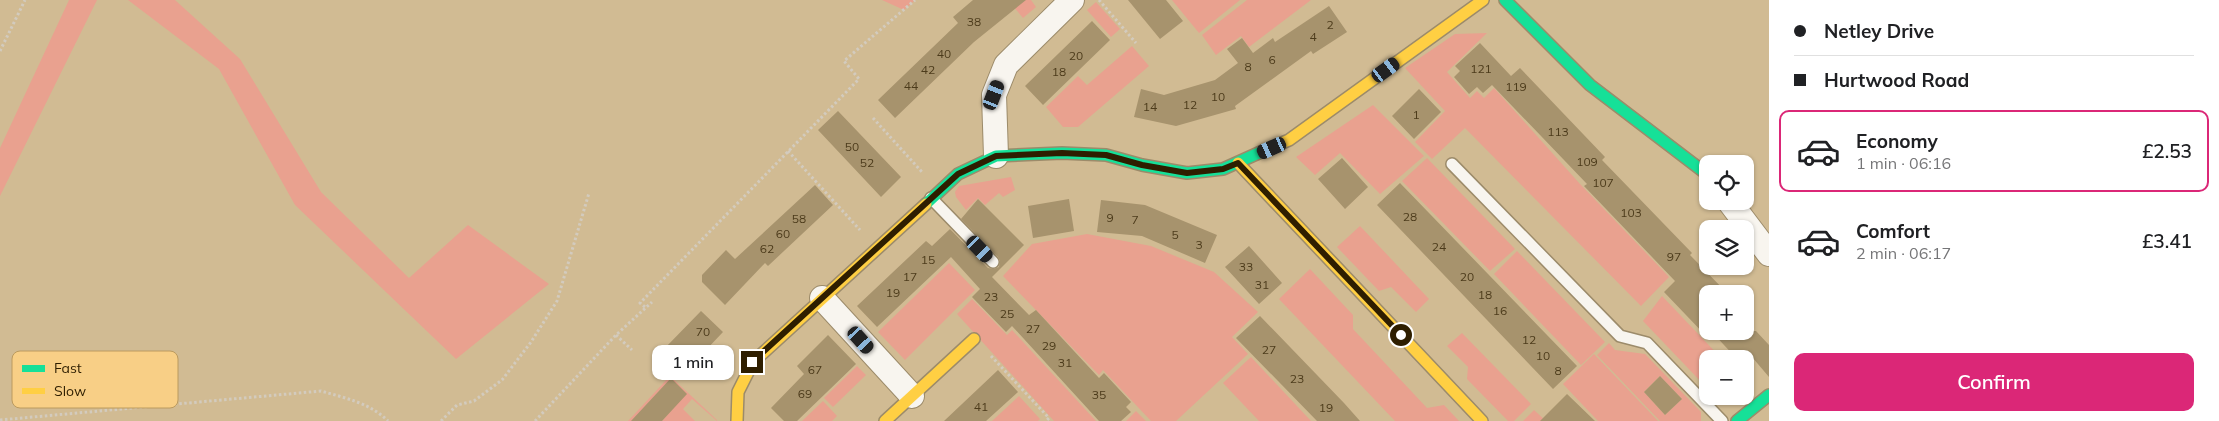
<!DOCTYPE html>
<meta charset="utf-8">
<style>
:root{--surface:#fff;--page:#f6f6f6;--text:#202124;--muted:#757577;--line:#e0e0e0;--accent:#db2777}
body{margin:0;font-family:Mulish,sans-serif;background:var(--page);color:var(--text);height:100vh;display:flex;flex-direction:column;font-size:19px;white-space:nowrap}
*{box-sizing:border-box;margin:0}
p{font-size:16px;color:var(--muted)}
.icon{flex:none;width:28px;height:28px;fill:none;stroke:currentColor;stroke-width:2;stroke-linecap:round;stroke-linejoin:round}
.map{position:relative;flex:1;overflow:hidden}
.panel{display:flex;flex-direction:column;background:var(--surface);width:450px}
.panel>*{flex:none}
.guide{display:grid;align-content:center;height:110px;padding:0 25px;background:var(--surface)}
.buttons{position:absolute;left:1699px;top:155px;display:grid;gap:10px}
.buttons a{display:grid;place-items:center;width:55px;height:55px;border-radius:10px;background:var(--surface);box-shadow:0 1px 4px #0004;font-size:25px}
.end{position:absolute;width:22px;height:22px;margin:-11px;border:6px solid #2e1e00;background:#fff;box-shadow:0 0 0 2px #fff}
.from{border-radius:50%}
.bubble{position:absolute;height:35px;border-radius:10px;background:var(--surface);box-shadow:0 1px 4px #0004;font-size:16px;font-weight:600;line-height:35px;text-align:center}
.car{position:absolute;width:15px;height:30px;margin:-15px -8px;border-radius:6px;box-shadow:0 0 4px 1px #0007;background:linear-gradient(#222 24%,#8ab4d8 0 40%,#222 0 76%,#8ab4d8 0 86%,#222 0)}
.guide b{display:flex;align-items:center;gap:18px;height:48px;font-size:19px}
.guide b+b{border-top:1px solid var(--line)}
.guide i{width:12px;height:12px;background:var(--text)}
ul{padding:0;list-style:none}
li{display:flex;align-items:center;gap:15px;height:82px;margin:0 10px 8px;padding:0 15px;border:2px solid transparent;border-radius:10px}
li div{flex:1}
li b{display:block;font-size:19px}
li em{font-style:normal;font-weight:600}
li.current{border-color:var(--accent)}
li>.icon{width:45px;height:45px;stroke-width:1.5}
.primary-button{display:flex;gap:10px;margin-top:auto;padding:10px 25px}
.primary-button a{flex:1;height:58px;border-radius:10px;background:var(--accent);color:#fff;font-size:20px;font-weight:600;line-height:58px;text-align:center}
main{display:flex;flex:1;min-height:0}
.map>svg:first-child{display:block}
.green{fill:#e9a18f;fill-rule:evenodd}
.building{fill:#a7936d}
.lines{fill:none;stroke-linecap:round;stroke-linejoin:round}
.lane-casing{stroke:#9c8b6a;stroke-width:14}
.street-casing{stroke:#9c8b6a;stroke-width:26}
.fast-casing{stroke:#9c8b6a;stroke-width:14}
.slow-casing{stroke:#9c8b6a;stroke-width:14}
.path{stroke:#d3cbbe;stroke-width:3;stroke-dasharray:2.5 2.5;stroke-linecap:butt}
.lane{stroke:#f8f5ef;stroke-width:11}
.street{stroke:#f8f5ef;stroke-width:24}
.fast{stroke:#16e098;stroke-width:11}
.slow{stroke:#ffcf43;stroke-width:11}
.route{stroke:#2e1e00;stroke-width:6}
.labels{text-anchor:middle;dominant-baseline:central;stroke-width:4;stroke-linejoin:round;paint-order:stroke}
.number-label{font-size:12px;fill:#4c3b1b}
.key{fill:#f8cf86;stroke:#bb9a5e;stroke-width:1}
.key-label{font-size:14px;fill:#2e1e00}
</style>
<main>
<div class="map">
<svg width="1769" height="421" viewBox="0 0 1769 421">
<rect width="100%" height="100%" fill="#d1bb93"/>
<!-- green -->
<path class="green" d="M69,0H97L0,196V148Z
M128,0H175L240,59L321,192L409,278L468,225L549,284L456,359L295,205L219,69Z
M882,0H915L904,10Z
M1008,0H1031L1036,7L1023,18Z
M1172,0H1240L1199,33Z
M1247,0H1311L1249,47L1241,36L1216,55L1202,35Z
M1096,2L1120,29L1111,37L1087,10Z
M1487,33L1447,72L1470,98L1477,91L1484,98L1494,88L1580,184L1669,277L1641,306L1465,128L1432,159L1415,142L1445,111L1405,68L1455,34Z
M1132,46L1149,66L1078,127H1063L1046,107L1078,76L1087,85Z
M1373,105L1424,156L1380,194L1340,153L1315,175L1296,157Z
M1427,158L1515,249L1490,271L1402,181Z
M1011,177L1015,190L1003,197L999,193L985,205L978,198L966,210L956,197L955,192L959,186Z
M1360,226L1429,299L1416,312L1391,287L1379,291L1337,247Z
M1087,234L1151,246L1214,272L1258,312L1232,337L1248,354L1176,421H1151L1103,370L1099,375L1003,276L1032,244Z
M1517,251L1605,342L1581,365L1494,274Z
M949,263L975,290L905,360L878,332Z
M1310,269L1353,315V329L1427,408L1444,405L1459,421H1395L1279,299Z
M1662,296L1722,359H1708L1707,388L1643,321Z
M972,299L1007,335L1012,330L1096,421H1054L957,314Z
M1462,333L1531,404L1514,421H1508L1467,379L1468,367L1447,346Z
M1609,343L1615,350L1645,354L1701,412V421H1660L1597,355ZM1660,376L1682,399L1665,415L1644,392Z
M1594,354L1658,421H1598L1563,384Z
M1251,357L1311,421H1259L1223,383Z
M857,366L866,375L833,407L824,398Z
M670,376L717,420V421L692,399L683,409L695,421H662L676,405L660,390L639,413L647,421H628Z
M1019,396L1040,419L1038,421H992Z
M823,401L837,416L832,421H802Z
M1534,410L1546,421H1523Z
M1136,411L1146,421H1126Z"/>
<!-- building -->
<path class="building" d="M973,0H1026L974,42L895,118L878,100L958,23L953,17Z
M1128,0H1166L1183,21L1160,39Z
M1329,6L1347,32L1313,54L1311,51L1235,106L1236,109L1176,126L1134,117L1141,89L1164,95L1215,80L1238,63L1227,49L1242,38L1253,53L1273,38L1275,42Z
M1092,21L1110,40L1043,105L1025,86Z
M1480,43L1511,76L1520,68L1605,157L1602,160L1692,253L1690,255L1728,294H1708V338L1664,292L1675,281L1584,186L1587,184L1492,85L1483,93L1477,87L1469,94L1454,77L1460,71L1455,66Z
M1419,89L1441,112L1414,139L1392,116Z
M838,111L901,177L881,197L818,130Z
M1342,158L1368,187L1345,209L1318,179Z
M1400,183L1577,366L1553,389L1377,205Z
M815,185L833,205L768,266L765,263L725,305L702,282V275L726,250L735,259Z
M978,199L1024,245L980,289L951,257L877,327L857,306L926,241L932,246L950,229L988,268L994,269L999,267L1000,261L998,257L961,219Z
M1069,199L1074,231L1033,238L1028,206Z
M1101,200L1145,205L1217,235L1205,263L1142,236L1097,232Z
M1249,246L1282,283L1259,304L1225,267Z
M992,277L1029,315L1036,310L1099,378L1104,373L1131,402L1126,407L1131,412L1121,421H1099L1012,326L1006,332L972,297Z
M701,311L723,332L686,371L664,349Z
M1260,316L1344,403L1360,421H1317L1236,338Z
M1711,331H1756L1769,345V377L1752,357L1745,363V359H1737Z
M828,335L856,364L797,421H784L771,408L804,374L797,366Z
M998,370L1018,392L986,421H944Z
M1660,376L1682,399L1665,415L1644,392Z
M671,378L687,394L662,421H631Z
M1567,394L1595,421H1540Z"/>
<g class="lines">
<!-- lane casing -->
<g class="lane-casing">
<path id="lane" d="M1452,164L1620,336L1647,343L1722,421
M931,198L993,262"/>
</g>
<!-- street casing -->
<g class="street-casing">
<path id="street" d="M996,156L994,95L1006,65L1072,0
M1729,201L1769,254
M822,298L912,396"/>
</g>
<!-- fast casing -->
<g class="fast-casing">
<path id="fast" d="M1505,0L1590,85L1708,175
M926,204L958,174L996,156L1062,153L1106,155L1142,165L1187,173L1223,169L1263,151
M1737,421L1769,395"/>
</g>
<!-- slow casing -->
<g class="slow-casing">
<path id="slow" d="M1263,151L1289,140L1483,0
M1238,163L1482,421
M737,421L738,392L753,362L926,204
M885,421L974,339"/>
</g>
<!-- path -->
<path class="path" d="M1099,0L1136,43
M0,51L25,0
M873,118L922,172
M788,151L860,230
M645,307L640,303L859,79L844,61L915,0
M616,335L632,350
M991,356L1049,418L1046,421
M0,420L321,391C345,398 370,403 388,421
M441,421L457,405L474,401L502,380L531,342L557,301L589,193
M535,421L616,335L652,302"/>
<!-- lane -->
<use href="#lane" class="lane"/>
<!-- street -->
<use href="#street" class="street"/>
<!-- fast -->
<use href="#fast" class="fast"/>
<!-- slow -->
<use href="#slow" class="slow"/>
</g>
<g class="lines">
<!-- route -->
<path class="route" d="M752,362L958,174L996,156L1062,153L1106,155L1142,165L1187,173L1223,169L1238,163L1401,335"/>
</g>
<g class="labels">
<!-- number labels -->
<g class="number-label">
<text x="974" y="21">38</text>
<text x="1330" y="24">2</text>
<text x="1313" y="36">4</text>
<text x="944" y="53">40</text>
<text x="1076" y="55">20</text>
<text x="1272" y="59">6</text>
<text x="1248" y="66">8</text>
<text x="1481" y="68">121</text>
<text x="928" y="69">42</text>
<text x="1059" y="71">18</text>
<text x="911" y="85">44</text>
<text x="1516" y="86">119</text>
<text x="1218" y="96">10</text>
<text x="1190" y="104">12</text>
<text x="1150" y="106">14</text>
<text x="1416" y="114">1</text>
<text x="1558" y="131">113</text>
<text x="852" y="146">50</text>
<text x="1587" y="161">109</text>
<text x="867" y="162">52</text>
<text x="1603" y="182">107</text>
<text x="1631" y="212">103</text>
<text x="1410" y="216">28</text>
<text x="1110" y="217">9</text>
<text x="799" y="218">58</text>
<text x="1135" y="219">7</text>
<text x="783" y="233">60</text>
<text x="1175" y="234">5</text>
<text x="1199" y="244">3</text>
<text x="1439" y="246">24</text>
<text x="767" y="248">62</text>
<text x="1674" y="256">97</text>
<text x="928" y="259">15</text>
<text x="1246" y="266">33</text>
<text x="910" y="276">17</text>
<text x="1467" y="276">20</text>
<text x="1262" y="284">31</text>
<text x="893" y="292">19</text>
<text x="1485" y="294">18</text>
<text x="991" y="296">23</text>
<text x="1500" y="310">16</text>
<text x="1007" y="313">25</text>
<text x="1033" y="328">27</text>
<text x="703" y="331">70</text>
<text x="1529" y="339">12</text>
<text x="1049" y="345">29</text>
<text x="1269" y="349">27</text>
<text x="1543" y="355">10</text>
<text x="1065" y="362">31</text>
<text x="815" y="369">67</text>
<text x="1558" y="370">8</text>
<text x="1297" y="378">23</text>
<text x="805" y="393">69</text>
<text x="1099" y="394">35</text>
<text x="981" y="406">41</text>
<text x="1326" y="407">19</text>
</g>
</g>
<!-- legend -->
<rect x="12" y="351" width="166" height="57" rx="8" class="key"/>
<rect x="22" y="365" width="23" height="7" fill="#16e098"/>
<rect x="22" y="388" width="23" height="6" fill="#ffcf43"/>
<g class="key-label">
<text x="54" y="373">Fast</text>
<text x="54" y="396">Slow</text>
</g>
</svg>
<div class="buttons">
<a><svg class="icon" aria-label="locate" viewBox="0 0 24 24"><circle cx="12" cy="12" r="6"/><path d="M12 2v4M12 18v4M2 12h4M18 12h4"/></svg></a>
<a><svg class="icon" aria-label="layers" viewBox="0 0 24 24"><path d="M12 4l9 5-9 5-9-5zM3 14l9 5 9-5"/></svg></a>
<a>+</a>
<a>−</a>
</div>
<i class="end from" style="left:1401px;top:335px"></i>
<i class="end" style="left:752px;top:362px"></i>
<div class="bubble" style="left:652px;top:345px;width:82px">1 min</div>
<i class="car" style="left:1386px;top:70px;rotate:54deg"></i>
<i class="car" style="left:994px;top:95px;rotate:21deg"></i>
<i class="car" style="left:1272px;top:148px;rotate:246deg"></i>
<i class="car" style="left:980px;top:249px;rotate:136deg"></i>
<i class="car" style="left:861px;top:340px;rotate:138deg"></i>
</div>
<section class="panel">
<div class="guide">
<b><i class="from"></i>Netley Drive</b>
<b><i></i>Hurtwood Road</b>
</div>
<ul>
<li class="current"><svg class="icon" aria-label="car" viewBox="0 0 24 24"><path d="M5 17H2v-5l4-1 3-4h7l3 4 3 1v5h-3M9 17h6M6 11h13"/><circle cx="7" cy="17" r="2"/><circle cx="17" cy="17" r="2"/></svg><div><b>Economy</b><p>1 min · 06:16</p></div><em>£2.53</em></li>
<li><svg class="icon" aria-label="car" viewBox="0 0 24 24"><path d="M5 17H2v-5l4-1 3-4h7l3 4 3 1v5h-3M9 17h6M6 11h13"/><circle cx="7" cy="17" r="2"/><circle cx="17" cy="17" r="2"/></svg><div><b>Comfort</b><p>2 min · 06:17</p></div><em>£3.41</em></li>
</ul>
<div class="primary-button"><a>Confirm</a></div>
</section>
</main>
